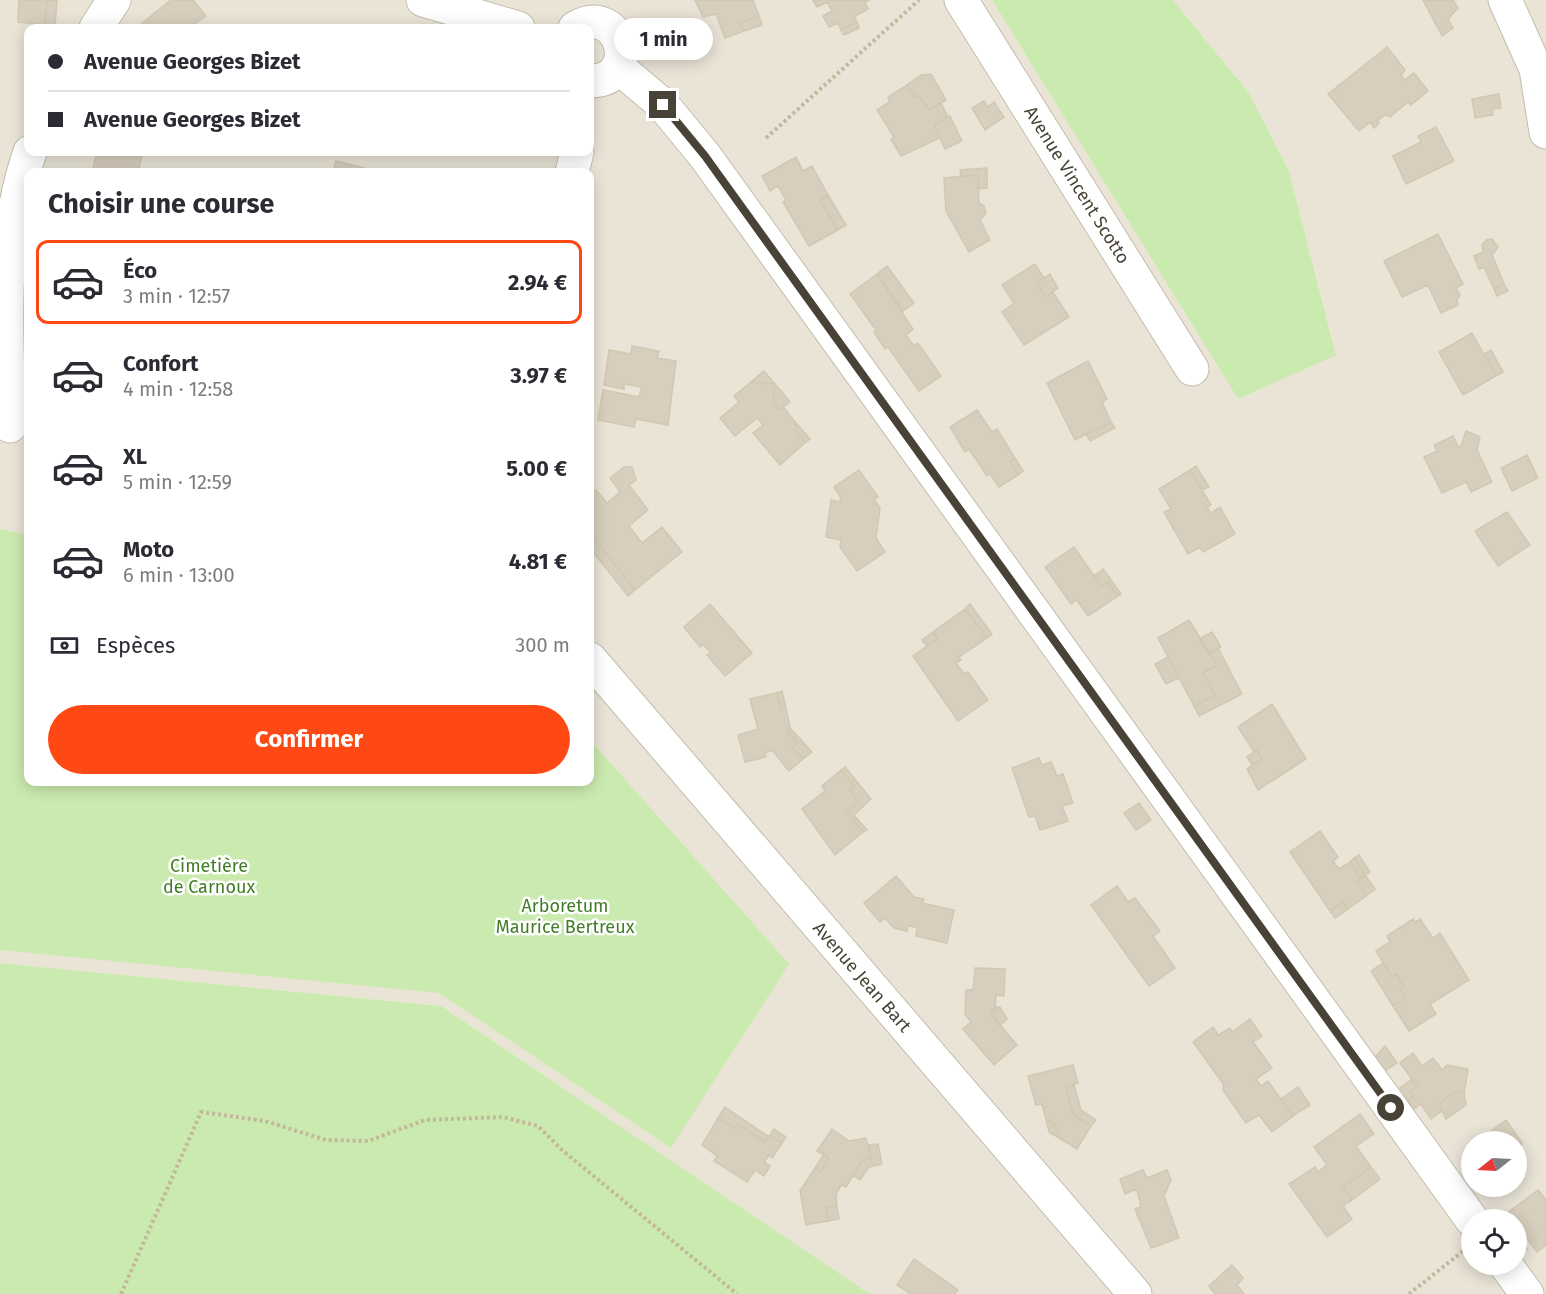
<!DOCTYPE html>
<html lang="fr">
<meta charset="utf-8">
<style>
:root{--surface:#fff;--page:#f7f7f7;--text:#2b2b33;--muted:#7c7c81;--line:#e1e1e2;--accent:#ff4914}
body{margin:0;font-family:"Fira Sans",sans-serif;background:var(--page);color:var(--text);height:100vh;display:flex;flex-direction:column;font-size:22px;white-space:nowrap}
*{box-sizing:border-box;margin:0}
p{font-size:20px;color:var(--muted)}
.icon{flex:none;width:33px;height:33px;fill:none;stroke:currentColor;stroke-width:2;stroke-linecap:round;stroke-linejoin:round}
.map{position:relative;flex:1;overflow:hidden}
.details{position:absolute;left:24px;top:168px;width:570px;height:618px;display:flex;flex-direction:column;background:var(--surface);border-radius:12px;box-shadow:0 3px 15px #0003}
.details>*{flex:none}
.guide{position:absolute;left:24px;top:24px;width:570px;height:132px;border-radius:12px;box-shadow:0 3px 15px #0003;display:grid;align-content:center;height:132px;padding:0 24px;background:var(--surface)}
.needle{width:39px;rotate:252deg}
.tools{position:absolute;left:1461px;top:1131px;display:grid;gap:12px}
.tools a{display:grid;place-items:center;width:66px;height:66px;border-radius:50%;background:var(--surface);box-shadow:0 3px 15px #0003;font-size:30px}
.end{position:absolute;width:27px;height:27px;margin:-14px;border:8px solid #484336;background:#fff;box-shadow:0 0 0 3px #fff}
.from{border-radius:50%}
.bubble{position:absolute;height:42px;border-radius:21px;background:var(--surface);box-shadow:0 3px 15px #0003;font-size:20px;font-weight:700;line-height:42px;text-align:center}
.guide b{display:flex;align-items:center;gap:21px;height:57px;font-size:22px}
.guide b+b{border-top:2px solid var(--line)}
.guide i{width:15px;height:15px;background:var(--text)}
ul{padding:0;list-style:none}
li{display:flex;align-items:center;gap:18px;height:84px;margin:0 12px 9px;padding:0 12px;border:3px solid transparent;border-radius:12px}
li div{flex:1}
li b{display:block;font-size:22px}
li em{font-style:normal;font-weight:700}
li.on{border-color:var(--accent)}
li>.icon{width:54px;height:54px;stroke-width:1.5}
h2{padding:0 24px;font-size:27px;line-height:72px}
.pay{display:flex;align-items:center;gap:15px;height:66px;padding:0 24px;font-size:22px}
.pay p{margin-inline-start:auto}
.primary-button{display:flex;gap:12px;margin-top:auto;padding:12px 24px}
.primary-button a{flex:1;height:69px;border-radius:36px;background:var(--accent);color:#fff;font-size:24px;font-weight:700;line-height:69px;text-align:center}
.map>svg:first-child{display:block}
.residential{fill:#e9e4d6;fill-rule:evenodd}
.green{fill:#cbeaaf}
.building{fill:#d7cebd;stroke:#d2c7b0;stroke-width:1.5}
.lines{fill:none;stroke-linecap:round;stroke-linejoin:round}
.minor-casing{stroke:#c3bdad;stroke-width:35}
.path{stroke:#c3b89b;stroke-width:4;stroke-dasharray:3 3;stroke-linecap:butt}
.minor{stroke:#fff;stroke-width:33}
.route{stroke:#484336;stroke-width:8}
.labels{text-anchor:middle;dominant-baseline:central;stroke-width:5;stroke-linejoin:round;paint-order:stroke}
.street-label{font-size:18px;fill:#484336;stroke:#fff}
.park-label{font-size:18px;fill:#417d27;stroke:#fff}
</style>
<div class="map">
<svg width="1546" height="1294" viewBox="0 0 1546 1294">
<rect width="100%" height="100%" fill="#f5f2e8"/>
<!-- residential -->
<path class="residential" d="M0,0H992L1238,399L1336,354L1289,171L1249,93L1173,0H1546V1294H870L441,1006L0,963ZM28,28H590V152H28ZM28,172H590V782H28ZM1472,1142H1516V1186H1472ZM1472,1220H1516V1264H1472Z"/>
<!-- green -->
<path class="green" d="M992,0H1173L1249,93L1289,171L1336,355L1238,399Z
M0,529L28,535V782H590V740L789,964L671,1148L439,993L0,950Z
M0,963L441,1006L870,1294H0Z"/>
<!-- building -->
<path class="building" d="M19,0H47L45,25L18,22Z
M47,0H57L55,25H45Z
M171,0H193L206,16L188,28H146L142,23Z
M695,0H753L759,16L740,23L744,31L725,38L716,14L703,17Z
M813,0H869L865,2L868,9L854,17L857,22L841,30L838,23L829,27L823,16L832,11L827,2L817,7Z
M1423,0H1453L1458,8L1448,19L1453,28L1442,36Z
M759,16L762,25L744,31L740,23Z
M857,22L859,28L844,35L841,30Z
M1387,47L1405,70L1401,75L1405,80L1414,73L1428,91L1411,105L1408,102L1390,117L1385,115L1377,121L1379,123L1374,128L1370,122L1359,131L1328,94Z
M931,74L946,100L930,110L918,96L915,97L907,85L921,75Z
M907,85L915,97L918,96L930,110L941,103L948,117L934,125L940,138L901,156L891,139L894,137L877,110L890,102L888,97Z
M1499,94L1501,108L1492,109L1493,115L1475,118L1472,99Z
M984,101L988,107L994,102L1004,117L985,130L972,108Z
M950,116L962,141L945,149L934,125Z
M1436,127L1454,161L1406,184L1393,156L1421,142L1418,136Z
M97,152H140L142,155L138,172H92Z
M796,157L803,171L812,166L828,195L820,200L838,230L809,246L783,202L786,200L778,186L770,191L762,176Z
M336,161L380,172H333Z
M987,168V188L979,189L978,175L961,176L960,170Z
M978,175L979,203L984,206L986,213L980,220L990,240L969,252L946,211L944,178Z
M828,195L846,225L838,230L820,200Z
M1438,234L1463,284L1456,288L1460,295L1457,300L1458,305L1441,313L1428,285L1402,297L1384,261Z
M1492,239L1498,247L1492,255L1504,284L1494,289L1484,267L1479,269L1474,256L1483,252L1482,245L1486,240Z
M1035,264L1044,278L1037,283L1045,297L1053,292L1069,317L1024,345L1002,312L1014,303L1002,285Z
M887,266L914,303L903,311L877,274Z
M877,274L913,329L906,335L914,346L918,343L941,376L919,391L888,347L885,349L874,332L876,330L850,294Z
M1050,274L1058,288L1045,297L1037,283Z
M1504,284L1508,291L1497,296L1494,289Z
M1472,333L1496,376L1463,395L1439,352Z
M632,346L659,351L657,358L676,361L668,425L636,419L634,427L598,420L603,390L639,397L642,387L624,384V389L604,385L609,350L631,354Z
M1491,350L1503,372L1496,376L1484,354Z
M1088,361L1107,399L1102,402L1111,422L1075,440L1047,383Z
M764,371L775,384L751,382Z
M751,382L775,384L773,401L780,410L784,408L796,423V432L805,443L780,465L753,433L763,425L757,418L735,436L720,418L739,402L734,396Z
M775,384L790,402L780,410L773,401Z
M977,410L992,432L997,429L1015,458L1010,462L1018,475L999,487L990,474L987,476L969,449L965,452L950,427Z
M1111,422L1115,428L1090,441L1086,434Z
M796,423L810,439L805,443L796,432Z
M1466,431L1480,437L1477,450L1492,482L1471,492L1466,482L1442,493L1424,457L1437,451L1434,445L1453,436L1459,447L1461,446Z
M1527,455L1538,478L1512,491L1501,468Z
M1015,458L1023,471L1018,475L1010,462Z
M1196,466L1209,487L1202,490L1190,470Z
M624,467H632L636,480L629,485L648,510L629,526L642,543L662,527L682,552L635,590L590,533V495L596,490L607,503L620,492L610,478Z
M859,470L878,497L874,499L880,508L876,538L885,552L857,571L840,547L841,540L826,537L831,500L839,502L841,498L834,487Z
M1190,470L1211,505L1207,507L1211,513L1220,507L1235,534L1203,552L1200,547L1188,554L1164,512L1171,509L1159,489Z
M1507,512L1530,545L1498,566L1475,531Z
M590,533L635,590L628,596L590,548Z
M1074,547L1101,586L1108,582L1118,596L1088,616L1077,600L1071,604L1045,567Z
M1103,569L1121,594L1118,596L1108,582L1101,586L1094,576Z
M710,604L752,653L725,676L707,655L711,653L703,644L700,647L684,627Z
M970,604L992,634L987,638L965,609Z
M965,609L987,638L959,657L961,660L956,663L964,674L968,672L988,700L958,721L913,656L938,638L933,632Z
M1189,620L1217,665L1203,673L1215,695L1194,706L1158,638Z
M933,632L938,638L927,646L922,640Z
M1212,632L1221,647L1208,654L1199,639Z
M1218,648L1242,694L1199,716L1194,706L1215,695L1203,673L1217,665L1210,653Z
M1168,657L1179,678L1166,684L1155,664Z
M782,691L786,708L781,710L777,693Z
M777,693L781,710L786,708L790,728L787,731L797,742L792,747L803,759L789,771L772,750L765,753L766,757L745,762L738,735L758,729L750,699Z
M1272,704L1306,759L1258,790L1247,769L1262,759L1257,750L1254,752L1238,727Z
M790,728L812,752L803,759L792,747L797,742L787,731Z
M1257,750L1262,759L1252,765L1247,757Z
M1039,758L1042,765L1051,762L1057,776L1063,774L1073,803L1062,806L1068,821L1040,830L1035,816L1029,817L1012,768Z
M845,767L871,799L854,815L867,830L863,832L847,812L858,801L850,790L855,786L841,770Z
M841,770L855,786L850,790L858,801L847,812L863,832L835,855L802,809L825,791L822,786Z
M1139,803L1151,820L1136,830L1124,813Z
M1320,831L1338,857L1333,861L1339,869L1350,862L1361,879L1357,881L1366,896L1348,909L1343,902L1330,911L1290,852Z
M1359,855L1370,872L1365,875L1354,858Z
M1354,858L1365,875L1361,879L1350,862Z
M1365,875L1375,889L1366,896L1357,881Z
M896,876L914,897L924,899L922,903L954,910L947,943L916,936L917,927L908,926L907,931L894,928L885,918L880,922L864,903Z
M1117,886L1128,902L1135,898L1160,931L1153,936L1175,968L1149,986L1091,905Z
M1343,902L1348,909L1335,918L1330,911Z
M1413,919L1415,922L1420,919L1433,938L1440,933L1469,980L1430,1004L1436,1014L1409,1031L1393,1006L1405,998L1400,990L1404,987L1396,974L1392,977L1376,951L1390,942L1387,936Z
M1383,963L1392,977L1396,974L1404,987L1400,990L1405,998L1393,1006L1371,971Z
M975,968L1005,969L1004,996L996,995L995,1011L991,1014L1017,1045L994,1065L963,1029L971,1022L965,1014L966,990H973Z
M995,1007H1000L1007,1019L1000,1026L991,1014Z
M1250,1019L1262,1036L1253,1042L1272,1068L1256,1079L1261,1086L1268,1081L1293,1116L1272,1132L1259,1115L1246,1123L1223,1090L1224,1085L1193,1042L1213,1027L1218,1035L1230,1028L1232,1032Z
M1385,1046L1397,1063L1383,1072L1374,1058Z
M1413,1053L1422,1066L1433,1058L1442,1070L1447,1065L1468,1069L1464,1093L1457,1091L1439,1104L1443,1110L1431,1119L1421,1104L1414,1109L1408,1100L1414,1096L1411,1091L1417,1086L1400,1063Z
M1073,1065L1078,1083L1066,1087L1073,1115L1091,1126L1077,1149L1059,1138L1056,1125L1046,1119L1042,1104L1036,1105L1028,1076Z
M1412,1079L1417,1086L1411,1091L1414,1096L1408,1100L1400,1088Z
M1074,1085L1081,1110L1096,1120L1091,1126L1073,1115L1066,1087Z
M1298,1087L1310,1105L1293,1116L1281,1099Z
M1457,1091L1464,1093L1466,1105L1446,1119L1439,1104Z
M725,1107L769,1137L765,1142L737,1124L735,1128L718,1118Z
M1360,1114L1374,1134L1356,1146L1371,1167L1343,1187L1352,1200L1343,1206L1352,1219L1327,1237L1289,1184L1315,1167L1318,1172L1327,1165L1314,1147Z
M718,1118L735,1128L737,1124L765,1142L770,1135L782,1143L772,1158L769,1155L764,1162L770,1166L764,1176L755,1170L747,1182L714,1161L717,1156L702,1145Z
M1046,1119L1056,1125L1059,1138L1049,1132Z
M1506,1120L1522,1143L1516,1156V1142H1476Z
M774,1129L786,1137L782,1143L770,1135Z
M832,1129L849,1141L866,1138L871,1158L862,1161L846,1187L841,1185L836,1195L837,1207L826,1208L828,1221L806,1225L800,1191L815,1168L820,1172L829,1158L817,1151Z
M878,1144L882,1164L869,1167L860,1180L853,1175L862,1161L871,1158L869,1145Z
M824,1154L829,1158L820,1172L815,1168Z
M1371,1167L1380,1179L1352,1200L1343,1187Z
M1143,1170L1147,1178L1167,1170L1171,1180L1164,1196L1179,1238L1151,1248L1135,1209L1141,1207L1137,1189L1125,1194L1120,1179Z
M1538,1190L1546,1200V1245L1537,1252L1524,1235L1519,1239L1527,1249L1516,1257V1220H1504L1502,1217Z
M837,1207L839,1219L828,1221L826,1208Z
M914,1259L958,1290L955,1294H911L897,1285Z
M1232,1265L1243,1278L1237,1285L1244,1294H1215L1209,1286Z"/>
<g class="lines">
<!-- minor casing -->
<g class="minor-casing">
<path id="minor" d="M423,0L518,28
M961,0L1192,369
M1505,0L1536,69L1546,132
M96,28L114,0
M575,28C621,0 644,81 590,81
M618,67L663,105L705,156L1472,1220
M572,172L577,152
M10,426C6,336 0,236 30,152
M590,659L1135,1294
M1505,1264L1527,1294"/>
</g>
<!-- path -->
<path class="path" d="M766,138L919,0
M121,1294L201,1112L265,1121L326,1140L368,1141L425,1120L503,1117L538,1126L562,1150L737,1294
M1409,1294L1467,1248"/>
<!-- minor -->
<use href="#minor" class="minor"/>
</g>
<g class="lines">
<!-- route -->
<path class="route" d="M663,105L705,156L1391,1108"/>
</g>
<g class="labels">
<!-- street labels -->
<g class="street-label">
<text transform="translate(1077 185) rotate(58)">Avenue Vincent Scotto</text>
<text transform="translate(862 977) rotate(49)">Avenue Jean Bart</text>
</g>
<!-- park labels -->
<g class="park-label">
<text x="209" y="866">Cimetière<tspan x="209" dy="21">de Carnoux</tspan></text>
<text x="565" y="906">Arboretum<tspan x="565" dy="21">Maurice Bertreux</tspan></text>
</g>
</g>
</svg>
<div class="tools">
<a><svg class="needle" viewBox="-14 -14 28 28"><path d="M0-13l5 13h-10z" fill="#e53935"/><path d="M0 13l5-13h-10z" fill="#7c7c81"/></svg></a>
<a><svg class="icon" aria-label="locate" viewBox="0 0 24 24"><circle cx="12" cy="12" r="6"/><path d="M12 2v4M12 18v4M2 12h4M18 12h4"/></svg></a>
</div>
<i class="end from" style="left:1391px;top:1108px"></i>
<i class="end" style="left:663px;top:105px"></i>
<div class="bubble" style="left:614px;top:18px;width:99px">1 min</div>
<div class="guide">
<b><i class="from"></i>Avenue Georges Bizet</b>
<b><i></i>Avenue Georges Bizet</b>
</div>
<section class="details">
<h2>Choisir une course</h2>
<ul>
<li class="on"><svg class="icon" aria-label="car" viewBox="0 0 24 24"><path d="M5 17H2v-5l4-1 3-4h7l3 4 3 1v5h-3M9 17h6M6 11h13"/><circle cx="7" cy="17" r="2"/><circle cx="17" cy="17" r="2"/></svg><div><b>Éco</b><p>3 min · 12:57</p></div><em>2.94 €</em></li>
<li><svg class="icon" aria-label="car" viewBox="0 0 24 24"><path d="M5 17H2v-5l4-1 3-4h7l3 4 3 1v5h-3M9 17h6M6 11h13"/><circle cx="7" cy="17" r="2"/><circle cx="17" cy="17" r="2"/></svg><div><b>Confort</b><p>4 min · 12:58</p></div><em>3.97 €</em></li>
<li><svg class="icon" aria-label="car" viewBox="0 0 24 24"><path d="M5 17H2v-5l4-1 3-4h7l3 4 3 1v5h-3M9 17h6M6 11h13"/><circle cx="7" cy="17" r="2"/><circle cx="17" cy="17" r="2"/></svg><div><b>XL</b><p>5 min · 12:59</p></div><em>5.00 €</em></li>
<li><svg class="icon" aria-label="car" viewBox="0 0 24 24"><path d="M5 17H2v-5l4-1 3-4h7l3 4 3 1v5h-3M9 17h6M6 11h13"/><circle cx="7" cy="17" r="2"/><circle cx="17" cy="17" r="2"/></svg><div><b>Moto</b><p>6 min · 13:00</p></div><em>4.81 €</em></li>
</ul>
<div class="pay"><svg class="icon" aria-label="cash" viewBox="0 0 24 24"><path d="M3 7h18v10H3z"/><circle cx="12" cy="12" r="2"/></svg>Espèces<p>300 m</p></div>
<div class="primary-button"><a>Confirmer</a></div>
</section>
</div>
